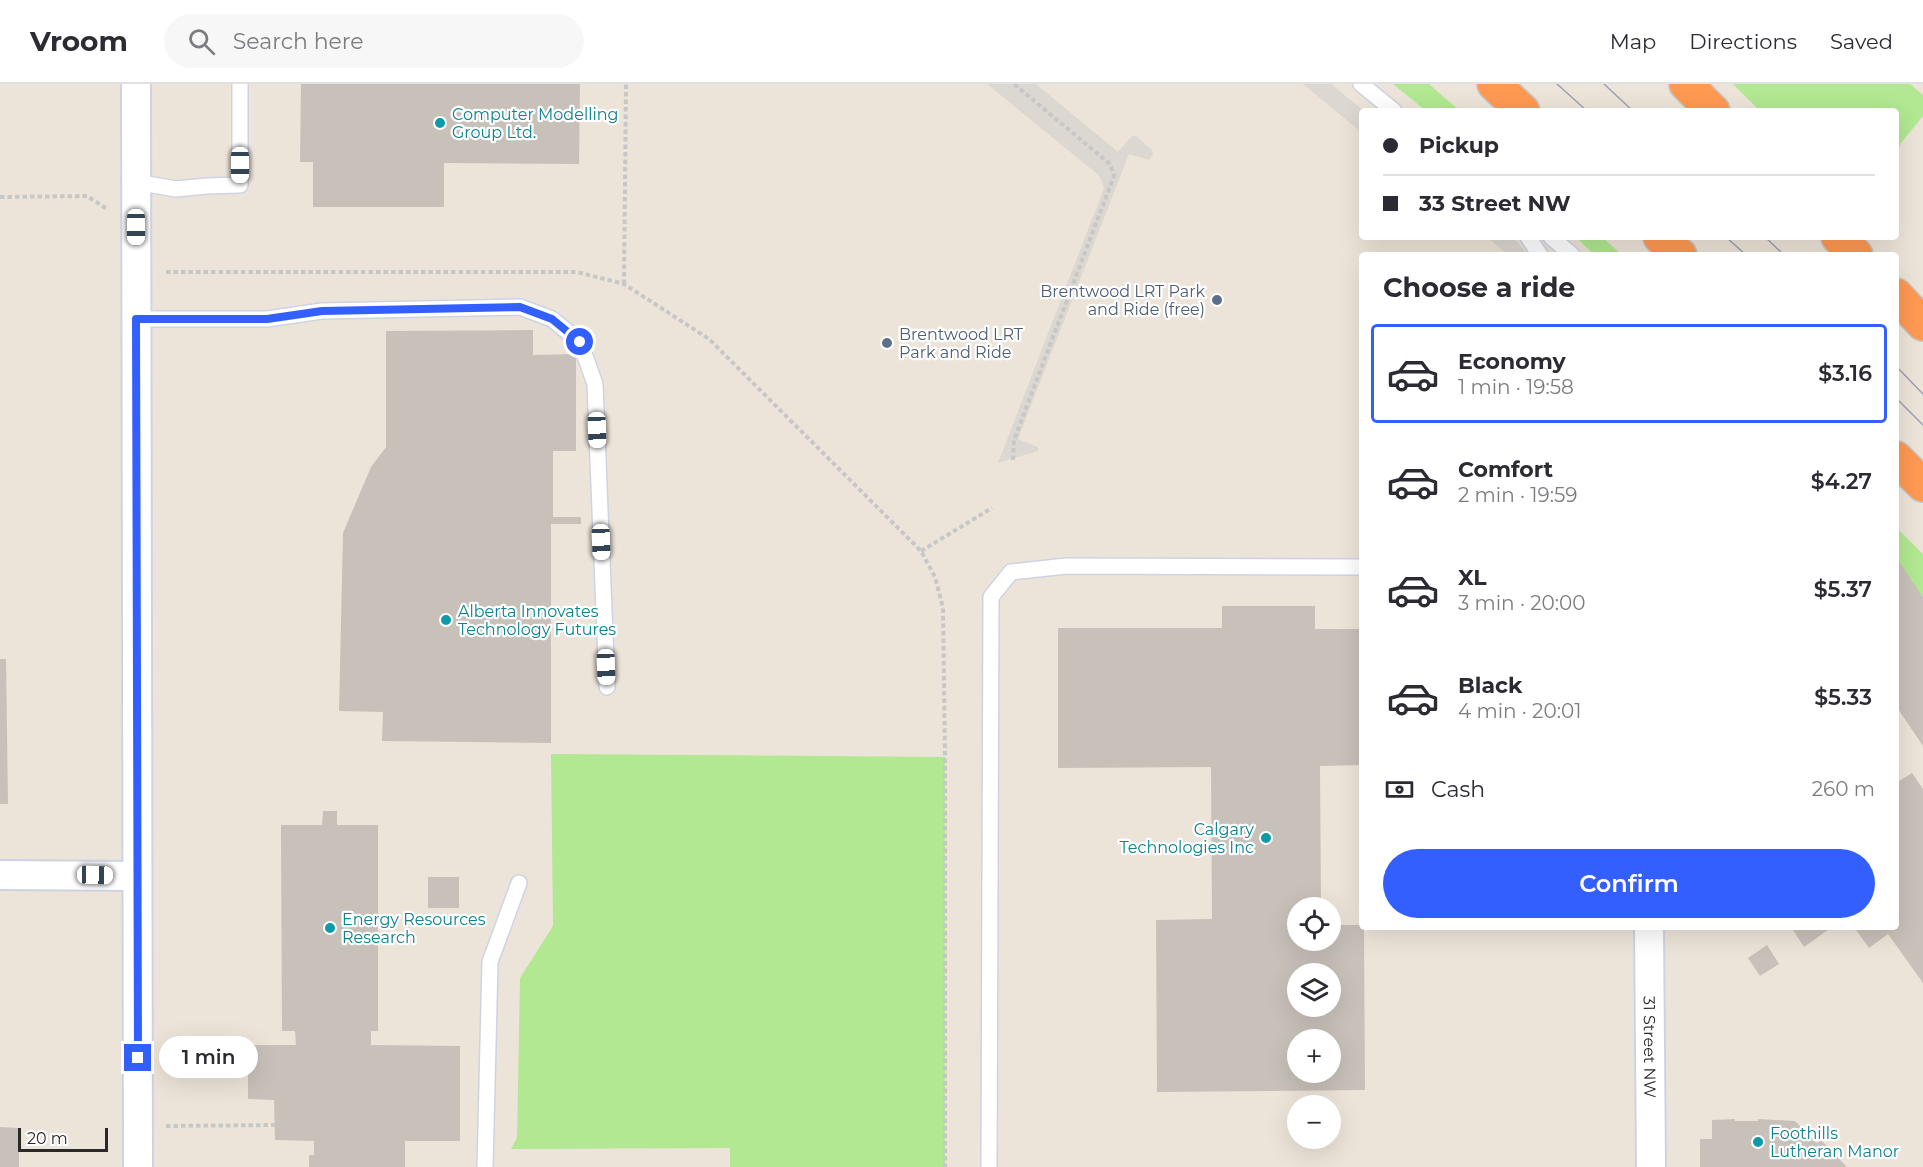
<!DOCTYPE html>
<meta charset="utf-8">
<style>
:root{--surface:#fff;--page:#f7f7f7;--text:#2b2b33;--muted:#7c7c81;--line:#e1e1e2;--accent:#345fff}
body{margin:0;font-family:Montserrat,sans-serif;background:var(--page);color:var(--text);height:100vh;display:flex;flex-direction:column;font-size:22px;white-space:nowrap}
*{box-sizing:border-box;margin:0}
p{font-size:20px;color:var(--muted)}
.icon{flex:none;width:33px;height:33px;fill:none;stroke:currentColor;stroke-width:2;stroke-linecap:round;stroke-linejoin:round}
.map{position:relative;flex:1;overflow:hidden}
.sheet{position:absolute;left:1359px;top:168px;width:540px;height:678px;display:flex;flex-direction:column;background:var(--surface);border-radius:6px;box-shadow:0 6px 24px #0002}
.sheet>*{flex:none}
.hud{position:absolute;left:1359px;top:24px;width:540px;height:132px;border-radius:6px;box-shadow:0 6px 24px #0002;display:grid;align-content:center;height:132px;padding:0 24px;background:var(--surface)}
.controls{position:absolute;left:1287px;top:813px;display:grid;gap:12px}
.controls a{display:grid;place-items:center;width:54px;height:54px;border-radius:50%;background:var(--surface);box-shadow:0 6px 24px #0002;font-size:30px}
.scale{position:absolute;left:18px;bottom:15px;width:90px;box-sizing:border-box;padding-left:6px;border:3px solid #292929;border-top:0;font-size:16px;line-height:21px;white-space:nowrap;color:#292929;-webkit-text-stroke:4px #fff;paint-order:stroke}
.end{position:absolute;width:27px;height:27px;margin:-14px;border:8px solid #345fff;background:#fff;box-shadow:0 0 0 3px #fff}
.from{border-radius:50%}
.bubble{position:absolute;height:42px;border-radius:21px;background:var(--surface);box-shadow:0 6px 24px #0002;font-size:20px;font-weight:600;line-height:42px;text-align:center}
.car{position:absolute;width:18px;height:36px;margin:-18px -9px;border-radius:8px;box-shadow:0 0 4px 2px #0007;background:linear-gradient(#fff 24%,#345 0 40%,#fff 0 76%,#345 0 86%,#fff 0)}
.hud b{display:flex;align-items:center;gap:21px;height:57px;font-size:22px}
.hud b+b{border-top:2px solid var(--line)}
.hud i{width:15px;height:15px;background:var(--text)}
ul{padding:0;list-style:none}
li{display:flex;align-items:center;gap:18px;height:99px;margin:0 12px 9px;padding:0 12px;border:3px solid transparent;border-radius:6px}
li div{flex:1}
li b{display:block;font-size:22px}
li em{font-style:normal;font-weight:600}
li.selected{border-color:var(--accent)}
li>.icon{width:54px;height:54px;stroke-width:1.5}
h2{padding:0 24px;font-size:27px;line-height:72px}
.pay{display:flex;align-items:center;gap:15px;height:66px;padding:0 24px;font-size:22px}
.pay p{margin-inline-start:auto}
.action{display:flex;gap:12px;margin-top:auto;padding:12px 24px}
.action a{flex:1;height:69px;border-radius:36px;background:var(--accent);color:#fff;font-size:24px;font-weight:600;line-height:69px;text-align:center}
header{display:flex;align-items:center;gap:36px;box-sizing:border-box;height:84px;padding:0 30px;background:var(--surface);border-bottom:2px solid var(--line)}
header strong{font-size:28px}
nav{display:flex;gap:33px;margin-inline-start:auto;font-size:21px}
.search{width:420px;height:54px;background:var(--page);display:flex;align-items:center;gap:15px;box-sizing:border-box;padding:0 21px;border-radius:33px;color:var(--muted);font-size:22px}
.map>svg:first-child{display:block}
.green{fill:#b1e891}
.plaza{fill:#dcd7d0}
.building{fill:#c8c1b9;fill-rule:evenodd}
.lines{fill:none;stroke-linecap:round;stroke-linejoin:round}
.lane-casing{stroke:#ced3e3;stroke-width:18}
.street-casing{stroke:#ced3e3;stroke-width:32}
.highway-casing{stroke:#c7c7c7;stroke-width:36}
.path{stroke:#c7c7c7;stroke-width:4;stroke-dasharray:4.5 3;stroke-linecap:butt}
.lane{stroke:#fff;stroke-width:15}
.street{stroke:#fff;stroke-width:28}
.highway{stroke:#ff9952;stroke-width:33}
.tram{stroke:#9ca0b5;stroke-width:1.5}
.route{stroke:#345fff;stroke-width:8}
.culture-dot{fill:#0f9aa8;stroke:#fff;stroke-width:2}
.service-dot{fill:#5c6f8a;stroke:#fff;stroke-width:2}
.labels{text-anchor:middle;dominant-baseline:central;stroke-width:4.5;stroke-linejoin:round;paint-order:stroke}
.culture-label{font-size:16px;fill:#0d838f;stroke:#fff;text-anchor:start}
.service-label{font-size:16px;fill:#4e5e75;stroke:#fff;text-anchor:end}
.street-label{font-size:16px;fill:#292929;stroke:#fff}
</style>
<header>
<strong>Vroom</strong>
<div class="search"><svg class="icon" aria-label="search" viewBox="0 0 24 24"><circle cx="10" cy="10" r="6"/><path d="M15 15l6 6"/></svg>Search here</div>
<nav><a>Map</a><a>Directions</a><a>Saved</a></nav>
</header>
<div class="map">
<svg width="1923" height="1083" viewBox="0 0 1923 1083">
<rect width="100%" height="100%" fill="#ede4d9"/>
<!-- green -->
<path class="green" d="M1393,0H1429L1460,27H1426Z
M1733,0H1910L1923,11V32L1901,59L1896,69V27H1760Z
M1576,153H1602L1622,171H1594Z
M1896,443L1923,470V513L1896,474Z
M551,670L945,673V1083H730V1064L511,1065L517,1054L520,894L553,842Z"/>
<!-- plaza -->
<path class="plaza" d="M987,0H1036L1118,68L1132,52H1136L1152,66L1153,70L1149,76L1129,70L1018,355L1038,363V367L998,379L1104,104L1100,94L1096,89Z
M1303,0H1331L1364,27H1362V49Z
M1487,153H1513L1528,171H1508Z"/>
<!-- building -->
<path class="building" d="M301,0H580L579,80L444,79V123H313V78H300Z
M533,246V271L576,270V367H553V433H581V440H551V659L382,657L383,628L339,627L343,449L371,383L386,363V247Z
M1896,473L1923,513V662L1896,622Z
M1222,522H1315V545H1362V681L1320,682L1321,824H1298V856H1330V841H1362L1364,843L1365,1006L1157,1008L1156,836L1212,835L1211,683L1058,684V544H1222ZM1298,890H1330V922H1298ZM1298,956H1330V988H1298Z
M0,575H6L8,720H0Z
M1912,689L1923,705V899L1888,850L1869,864L1854,843H1896V699Z
M323,727H337V741H378V947H371V961L460,962V1057H405V1083H309V1071H314V1057L275,1056L274,1016L248,1015V961H296L295,947H282L281,741H322Z
M428,793H459V824H428Z
M1791,843H1832L1804,863Z
M1767,861L1779,880L1760,892L1748,874Z
M1735,1035V1037H1758V1035L1795,1037L1817,1059L1821,1056L1847,1083H1700V1055H1712V1036Z
M0,1043L19,1044V1083H0Z"/>
<g class="lines">
<!-- lane casing -->
<g class="lane-casing">
<path id="lane" d="M1361,0L1394,27
M136,98L176,105L207,102L240,101V0
M1528,153L1540,171
M1551,153L1572,171
M137,235H267L322,227L520,223L552,235L580,258L595,300L607,603
M485,1083L490,878L519,799
M989,1083L991,513L1011,488L1066,482L1362,483"/>
</g>
<!-- street casing -->
<g class="street-casing">
<g id="street">
<path d="M136,0L138,1083"/>
<path d="M0,791L137,792"/>
<path id="s1" d="M1649,843L1651,1083"/>
</g>
</g>
<!-- highway casing -->
<g class="highway-casing">
<path id="highway" d="M1494,0L1523,27
M1686,0L1713,27
M1660,153L1680,171
M1838,153L1856,171
M1896,211L1923,240
M1896,374L1923,401"/>
</g>
<!-- path -->
<path class="path" d="M0,113L87,112L107,125
M166,188H577L624,200L709,255L921,467L935,493L943,524L945,673V1083
M624,200L626,0
M1013,376L1014,356L1114,92L1110,80L1014,0
M921,467L992,424
M166,1042L275,1041"/>
<!-- lane -->
<use href="#lane" class="lane"/>
<!-- street -->
<use href="#street" class="street"/>
<!-- highway -->
<use href="#highway" class="highway"/>
<!-- tram -->
<path class="tram" d="M1557,0L1587,27
M1604,0L1633,27
M1726,153L1746,171
M1765,153L1784,171
M1896,282L1923,310
M1896,314L1923,341"/>
</g>
<g class="lines">
<!-- route -->
<path class="route" d="M138,974L136,235H267L322,227L520,223L552,235L580,258"/>
</g>
<!-- markers -->
<g class="culture-dot">
<circle cx="440" cy="39" r="6"/>
<circle cx="446" cy="536" r="6"/>
<circle cx="1266" cy="754" r="6"/>
<circle cx="330" cy="844" r="6"/>
<circle cx="1758" cy="1058" r="6"/>
</g>
<g class="service-dot">
<circle cx="1217" cy="216" r="6"/>
<circle cx="887" cy="259" r="6"/>
</g>
<g class="labels">
<!-- culture labels -->
<g class="culture-label">
<text x="452" y="30">Computer Modelling<tspan x="452" dy="18">Group Ltd.</tspan></text>
<text x="458" y="527">Alberta Innovates<tspan x="458" dy="18">Technology Futures</tspan></text>
<text x="1254" y="745" text-anchor="end">Calgary<tspan x="1254" dy="18">Technologies Inc</tspan></text>
<text x="342" y="835">Energy Resources<tspan x="342" dy="18">Research</tspan></text>
<text x="1770" y="1049">Foothills<tspan x="1770" dy="18">Lutheran Manor</tspan></text>
</g>
<!-- service labels -->
<g class="service-label">
<text x="1205" y="207">Brentwood LRT Park<tspan x="1205" dy="18">and Ride (free)</tspan></text>
<text x="899" y="250" text-anchor="start">Brentwood LRT<tspan x="899" dy="18">Park and Ride</tspan></text>
</g>
<!-- street labels -->
<g class="street-label">
<text stroke="none"><textPath href="#s1" startOffset="120">31 Street NW</textPath></text>
</g>
</g>
</svg>
<div class="controls">
<a><svg class="icon" aria-label="locate" viewBox="0 0 24 24"><circle cx="12" cy="12" r="6"/><path d="M12 2v4M12 18v4M2 12h4M18 12h4"/></svg></a>
<a><svg class="icon" aria-label="layers" viewBox="0 0 24 24"><path d="M12 4l9 5-9 5-9-5zM3 14l9 5 9-5"/></svg></a>
<a>+</a>
<a>−</a>
</div>
<div class="scale">20 m</div>
<i class="end from" style="left:580px;top:258px"></i>
<i class="end" style="left:138px;top:974px"></i>
<div class="bubble" style="left:159px;top:952px;width:99px">1 min</div>
<i class="car" style="left:240px;top:81px;rotate:180deg"></i>
<i class="car" style="left:136px;top:143px;rotate:180deg"></i>
<i class="car" style="left:597px;top:346px;rotate:178deg"></i>
<i class="car" style="left:601px;top:458px;rotate:178deg"></i>
<i class="car" style="left:606px;top:583px;rotate:178deg"></i>
<i class="car" style="left:95px;top:791px;rotate:91deg"></i>
<div class="hud">
<b><i class="from"></i>Pickup</b>
<b><i></i>33 Street NW</b>
</div>
<section class="sheet">
<h2>Choose a ride</h2>
<ul>
<li class="selected"><svg class="icon" aria-label="car" viewBox="0 0 24 24"><path d="M5 17H2v-5l4-1 3-4h7l3 4 3 1v5h-3M9 17h6M6 11h13"/><circle cx="7" cy="17" r="2"/><circle cx="17" cy="17" r="2"/></svg><div><b>Economy</b><p>1 min · 19:58</p></div><em>$3.16</em></li>
<li><svg class="icon" aria-label="car" viewBox="0 0 24 24"><path d="M5 17H2v-5l4-1 3-4h7l3 4 3 1v5h-3M9 17h6M6 11h13"/><circle cx="7" cy="17" r="2"/><circle cx="17" cy="17" r="2"/></svg><div><b>Comfort</b><p>2 min · 19:59</p></div><em>$4.27</em></li>
<li><svg class="icon" aria-label="car" viewBox="0 0 24 24"><path d="M5 17H2v-5l4-1 3-4h7l3 4 3 1v5h-3M9 17h6M6 11h13"/><circle cx="7" cy="17" r="2"/><circle cx="17" cy="17" r="2"/></svg><div><b>XL</b><p>3 min · 20:00</p></div><em>$5.37</em></li>
<li><svg class="icon" aria-label="car" viewBox="0 0 24 24"><path d="M5 17H2v-5l4-1 3-4h7l3 4 3 1v5h-3M9 17h6M6 11h13"/><circle cx="7" cy="17" r="2"/><circle cx="17" cy="17" r="2"/></svg><div><b>Black</b><p>4 min · 20:01</p></div><em>$5.33</em></li>
</ul>
<div class="pay"><svg class="icon" aria-label="cash" viewBox="0 0 24 24"><path d="M3 7h18v10H3z"/><circle cx="12" cy="12" r="2"/></svg>Cash<p>260 m</p></div>
<div class="action"><a>Confirm</a></div>
</section>
</div>
